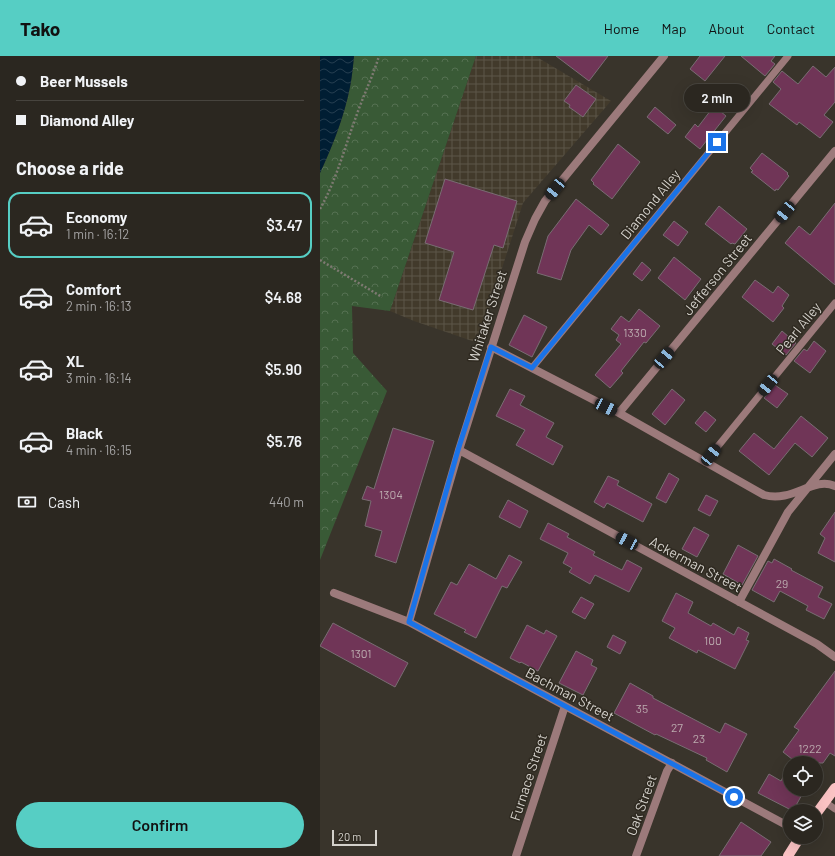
<!DOCTYPE html>
<meta charset="utf-8">
<style>
:root{--surface:#2b2720;--page:#37332d;--text:#f1f3f6;--muted:#a6a5a5;--line:#47443e;--accent:#56cec4}
body{margin:0;font-family:Barlow,sans-serif;background:var(--page);color:var(--text);height:100vh;display:flex;flex-direction:column;font-size:15px;white-space:nowrap}
*{box-sizing:border-box;margin:0}
p{font-size:13px;color:var(--muted)}
.icon{flex:none;width:22px;height:22px;fill:none;stroke:currentColor;stroke-width:2;stroke-linecap:round;stroke-linejoin:round}
.map{position:relative;flex:1;overflow:hidden}
.details{display:flex;flex-direction:column;background:var(--surface);width:320px}
.details>*{flex:none}
.top-card{display:grid;align-content:center;height:88px;padding:0 16px;background:var(--surface)}
.tools{position:absolute;left:463px;top:700px;display:grid;gap:8px}
.tools a{display:grid;place-items:center;width:40px;height:40px;border-radius:50%;background:var(--surface);box-shadow:0 4px 16px #0002,0 0 0 1px var(--line);font-size:20px}
.scale{position:absolute;left:12px;bottom:10px;width:45px;box-sizing:border-box;padding-left:4px;border:2px solid #d4d1cb;border-top:0;font-size:11px;line-height:14px;white-space:nowrap;color:#d4d1cb;-webkit-text-stroke:3px #2f2a21;paint-order:stroke}
.end{position:absolute;width:18px;height:18px;margin:-9px;border:5px solid #1a73e8;background:#fff;box-shadow:0 0 0 2px #fff}
.from{border-radius:50%}
.bubble{position:absolute;height:28px;border-radius:14px;background:var(--surface);box-shadow:0 4px 16px #0002,0 0 0 1px var(--line);font-size:13px;font-weight:600;line-height:28px;text-align:center}
.car{position:absolute;width:12px;height:24px;margin:-12px -6px;border-radius:5px;box-shadow:0 0 3px 1px #0007;background:linear-gradient(#222 24%,#8ab4d8 0 40%,#222 0 76%,#8ab4d8 0 86%,#222 0)}
.top-card b{display:flex;align-items:center;gap:14px;height:38px;font-size:15px}
.top-card b+b{border-top:1px solid var(--line)}
.top-card i{width:10px;height:10px;background:var(--text)}
ul{padding:0;list-style:none}
li{display:flex;align-items:center;gap:12px;height:66px;margin:0 8px 6px;padding:0 8px;border:2px solid transparent;border-radius:12px}
li div{flex:1}
li b{display:block;font-size:15px}
li em{font-style:normal;font-weight:600}
li.selected{border-color:var(--accent)}
li>.icon{width:36px;height:36px;stroke-width:1.5}
h2{padding:0 16px;font-size:18px;line-height:48px}
.pay{display:flex;align-items:center;gap:10px;height:44px;padding:0 16px;font-size:15px}
.pay p{margin-inline-start:auto}
.action{display:flex;gap:8px;margin-top:auto;padding:8px 16px}
.action a{flex:1;height:46px;border-radius:24px;background:var(--accent);color:#111;font-size:16px;font-weight:600;line-height:46px;text-align:center}
header{display:flex;align-items:center;gap:24px;box-sizing:border-box;height:56px;padding:0 20px;background:var(--accent);color:#111}
header strong{font-size:19px}
nav{display:flex;gap:22px;margin-inline-start:auto;font-size:14px}
main{display:flex;flex:1;min-height:0}
.map>svg:first-child{display:block}
.industrial{fill:url(#industrial-grid)}
.forest{fill:url(#forest-crowns)}
.water{fill:url(#water-waves)}
.building{fill:#703557;stroke:#796d73}
.lines{fill:none;stroke-linecap:round;stroke-linejoin:round}
.path{stroke:#7e7a72;stroke-width:2.5;stroke-dasharray:2 2;stroke-linecap:butt}
.service{stroke:#9c7a7b;stroke-width:7}
.minor{stroke:#9c7a7b;stroke-width:8}
.primary{stroke:#fbc3c4;stroke-width:10}
.route{stroke:#1a73e8;stroke-width:5}
.labels{text-anchor:middle;dominant-baseline:central;stroke-width:3;stroke-linejoin:round;paint-order:stroke}
.number-label{font-size:12px;fill:#bbaaae}
.street-label{font-size:14px;fill:#d4d1cb;stroke:#2f2a21}
</style>
<header>
<strong>Tako</strong>
<nav><a>Home</a><a>Map</a><a>About</a><a>Contact</a></nav>
</header>
<main>
<section class="details">
<div class="top-card">
<b><i class="from"></i>Beer Mussels</b>
<b><i></i>Diamond Alley</b>
</div>
<h2>Choose a ride</h2>
<ul>
<li class="selected"><svg class="icon" aria-label="car" viewBox="0 0 24 24"><path d="M5 17H2v-5l4-1 3-4h7l3 4 3 1v5h-3M9 17h6M6 11h13"/><circle cx="7" cy="17" r="2"/><circle cx="17" cy="17" r="2"/></svg><div><b>Economy</b><p>1 min · 16:12</p></div><em>$3.47</em></li>
<li><svg class="icon" aria-label="car" viewBox="0 0 24 24"><path d="M5 17H2v-5l4-1 3-4h7l3 4 3 1v5h-3M9 17h6M6 11h13"/><circle cx="7" cy="17" r="2"/><circle cx="17" cy="17" r="2"/></svg><div><b>Comfort</b><p>2 min · 16:13</p></div><em>$4.68</em></li>
<li><svg class="icon" aria-label="car" viewBox="0 0 24 24"><path d="M5 17H2v-5l4-1 3-4h7l3 4 3 1v5h-3M9 17h6M6 11h13"/><circle cx="7" cy="17" r="2"/><circle cx="17" cy="17" r="2"/></svg><div><b>XL</b><p>3 min · 16:14</p></div><em>$5.90</em></li>
<li><svg class="icon" aria-label="car" viewBox="0 0 24 24"><path d="M5 17H2v-5l4-1 3-4h7l3 4 3 1v5h-3M9 17h6M6 11h13"/><circle cx="7" cy="17" r="2"/><circle cx="17" cy="17" r="2"/></svg><div><b>Black</b><p>4 min · 16:15</p></div><em>$5.76</em></li>
</ul>
<div class="pay"><svg class="icon" aria-label="cash" viewBox="0 0 24 24"><path d="M3 7h18v10H3z"/><circle cx="12" cy="12" r="2"/></svg>Cash<p>440 m</p></div>
<div class="action"><a>Confirm</a></div>
</section>
<div class="map">
<svg width="515" height="800" viewBox="0 0 515 800">
<defs>
<pattern id="industrial-grid" width="8" height="8" patternUnits="userSpaceOnUse"><rect width="8" height="8" fill="#423a2b"/><path d="M0 4h8M4 0v8" fill="none" stroke="#5c5548"/></pattern>
<pattern id="forest-crowns" width="20" height="18" patternUnits="userSpaceOnUse"><rect width="20" height="18" fill="#395a36"/><path d="M2 6a3 3 0 1 1 6 0M12 15a3 3 0 1 1 6 0" fill="none" stroke="#557152"/></pattern>
<pattern id="water-waves" width="16" height="10" patternUnits="userSpaceOnUse"><rect width="16" height="10" fill="#001e33"/><path d="M0 5q4-4 8 0t8 0" fill="none" stroke="#243e4f"/></pattern>
</defs>
<rect width="100%" height="100%" fill="#39342b"/>
<!-- industrial -->
<path class="industrial" d="M156,0H215L291,45L203,147L158,287L94,265L70,255Z"/>
<!-- forest -->
<path class="forest" d="M34,0H156L70,255L32,250L33,297L67,335L0,504V117C13,89 24,61 30,31C32,21 33,10 34,0Z"/>
<!-- water -->
<path class="water" d="M0,0H34C33,10 32,21 30,31C24,61 13,89 0,117Z"/>
<!-- building -->
<path class="building" d="M236,0H288L269,25Z
M380,0H405L385,25L370,13Z
M421,0H455L451,5L455,8L445,20Z
M493,10L506,21L515,11V46L504,59L513,66L500,82L479,66L477,69L449,48L461,33L453,26L462,15L478,28Z
M256,29L276,43L263,61L249,51L250,49L244,45Z
M394,50L406,60L380,93L365,81L375,68L378,71Z
M335,51L356,69L348,78L327,61Z
M298,88L320,106L292,143L273,128L274,127L271,124Z
M442,97L468,117L467,118L469,120L458,134L456,133L455,135L431,116L433,115L430,112Z
M125,123L197,145L183,192L174,189L153,254L119,244L134,196L105,187Z
M256,143L289,169L281,179L269,169L251,194L241,224L217,217L228,180Z
M515,147V229L465,187L479,170L490,179Z
M399,150L427,173L415,188L412,187L411,188L385,168Z
M354,165L368,176L358,190L343,179Z
M354,201L381,223L365,244L338,222Z
M322,206L331,214L322,225L313,218Z
M435,224L453,237L458,230L469,239L462,250L464,252L453,266L422,241Z
M319,253L340,270L326,287L324,286L301,315L303,317L290,332L275,319L301,288L296,284L299,279L291,273L301,260L309,266Z
M204,259L227,271L212,301L189,289Z
M462,275L476,287L466,299L452,288Z
M494,285L506,295L490,317L474,305L484,293L487,295Z
M455,329L468,338L457,352L444,342Z
M190,333L205,340L200,349L234,367L226,381L243,390L233,409L196,389L205,374L176,360Z
M352,333L365,344L345,369L332,358Z
M385,355L396,364L386,376L375,367Z
M481,360L508,382L492,401L475,387L449,419L419,395L434,377L454,393Z
M73,372L114,385L76,507L55,500L62,475L45,470L51,445L42,443L47,430L54,433Z
M349,417L359,423L346,447L336,442Z
M288,420L299,425L297,429L332,448L323,466L287,447L284,452L274,446Z
M386,439L398,445L390,460L378,454Z
M188,444L208,455L200,472L179,461Z
M515,456V506L498,497L505,482L500,478Z
M228,467L249,478L247,481L275,496L273,499L302,514L307,504L322,512L309,536L275,519L270,528L249,516L252,512L243,507L248,497L220,483Z
M374,471L389,479L377,501L362,493Z
M418,489L438,500L422,529L403,518Z
M189,499L202,506L187,532L182,530L156,582L144,576L146,574L114,558L131,526L137,529L149,508L176,523Z
M454,503L472,513L471,514L503,531L498,541L512,548L504,563L486,554L488,550L460,535L454,546L432,534L448,505L452,507Z
M356,537L373,546L368,557L391,570L393,567L414,579L418,571L429,577L426,584L429,585L415,613L378,594L377,597L349,582L355,572L342,565Z
M261,541L274,548L265,563L252,556Z
M13,567L88,607L75,631L0,590Z
M207,569L224,578L226,574L237,580L218,615L201,606L200,607L190,602Z
M293,579L306,586L300,598L287,591Z
M256,595L273,604L271,609L277,612L263,639L239,627Z
M515,615V700L510,697L503,707H477L463,696L479,674L474,671Z
M310,627L333,640V642L400,677L405,667L427,678L407,716L386,704L387,702L336,678L335,679L294,657Z
M470,708V733H485L473,755L438,737L449,718L461,725Z
M421,766L451,786L441,800H399Z"/>
<g class="lines">
<!-- path -->
<path class="path" d="M0,153C17,123 25,90 37,58C44,38 53,20 59,0
M0,204L62,241"/>
<!-- service -->
<path class="service" d="M212,312L468,0
M385,406L515,247
M505,746L515,753"/>
<!-- minor -->
<path class="minor" d="M171,291L299,357L444,439C473,447 493,420 515,430
M299,357L515,95
M139,394L497,588L515,601
M14,537L89,566L470,771
M419,546L468,456L515,398
M89,566L139,394L205,186L215,163L225,145L344,0
M196,800L245,650
M316,800L347,715L352,707"/>
<!-- primary -->
<path class="primary" d="M496,758L515,732
M468,800L480,781"/>
</g>
<g class="lines">
<!-- route -->
<path class="route" d="M397,86L212,312L171,291L138,394L89,566L414,741"/>
</g>
<g class="labels">
<!-- number labels -->
<g class="number-label">
<text x="315" y="276">1330</text>
<text x="71" y="438">1304</text>
<text x="462" y="527">29</text>
<text x="393" y="584">100</text>
<text x="41" y="597">1301</text>
<text x="322" y="652">35</text>
<text x="357" y="671">27</text>
<text x="379" y="682">23</text>
<text x="490" y="692">1222</text>
</g>
<!-- street labels -->
<g class="street-label">
<text transform="translate(330 148) rotate(-51)">Diamond Alley</text>
<text transform="translate(397 218) rotate(-51)">Jefferson Street</text>
<text transform="translate(167 260) rotate(-72)">Whitaker Street</text>
<text transform="translate(478 272) rotate(-51)">Pearl Alley</text>
<text transform="translate(376 508) rotate(28)">Ackerman Street</text>
<text transform="translate(250 638) rotate(28)">Bachman Street</text>
<text transform="translate(208 721) rotate(-72)">Furnace Street</text>
<text transform="translate(321 749) rotate(-70)">Oak Street</text>
</g>
</g>
</svg>
<div class="tools">
<a><svg class="icon" aria-label="locate" viewBox="0 0 24 24"><circle cx="12" cy="12" r="6"/><path d="M12 2v4M12 18v4M2 12h4M18 12h4"/></svg></a>
<a><svg class="icon" aria-label="layers" viewBox="0 0 24 24"><path d="M12 4l9 5-9 5-9-5zM3 14l9 5 9-5"/></svg></a>
</div>
<div class="scale">20 m</div>
<i class="end from" style="left:414px;top:741px"></i>
<i class="end" style="left:397px;top:86px"></i>
<div class="bubble" style="left:364px;top:28px;width:66px">2 min</div>
<i class="car" style="left:235px;top:133px;rotate:219deg"></i>
<i class="car" style="left:465px;top:156px;rotate:219deg"></i>
<i class="car" style="left:344px;top:302px;rotate:40deg"></i>
<i class="car" style="left:448px;top:329px;rotate:219deg"></i>
<i class="car" style="left:286px;top:351px;rotate:117deg"></i>
<i class="car" style="left:391px;top:399px;rotate:39deg"></i>
<i class="car" style="left:307px;top:485px;rotate:298deg"></i>
</div>
</main>
